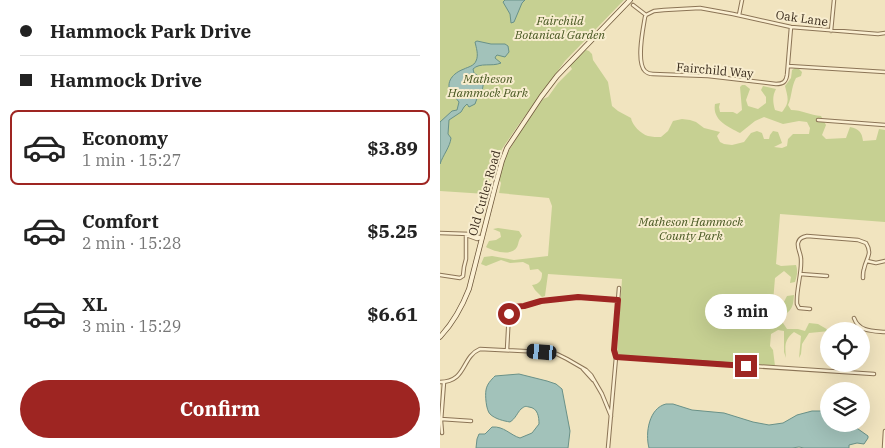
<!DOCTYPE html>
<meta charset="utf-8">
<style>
:root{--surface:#fff;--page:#f2f2f2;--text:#222;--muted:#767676;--line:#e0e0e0;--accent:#9e2522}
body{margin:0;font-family:"IBM Plex Serif",serif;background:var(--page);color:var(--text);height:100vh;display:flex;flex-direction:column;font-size:19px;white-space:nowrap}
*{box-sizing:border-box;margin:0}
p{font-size:16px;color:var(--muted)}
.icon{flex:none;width:28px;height:28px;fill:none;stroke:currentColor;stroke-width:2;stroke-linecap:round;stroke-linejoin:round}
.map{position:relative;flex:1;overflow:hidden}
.panel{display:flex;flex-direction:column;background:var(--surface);width:440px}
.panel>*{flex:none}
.top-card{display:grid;align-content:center;height:110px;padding:0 20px;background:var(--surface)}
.fabs{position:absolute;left:380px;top:322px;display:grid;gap:10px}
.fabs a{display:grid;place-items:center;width:50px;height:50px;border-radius:50%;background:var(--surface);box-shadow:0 5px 20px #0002;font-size:25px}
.end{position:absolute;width:22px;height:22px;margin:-11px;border:6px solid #9e2522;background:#fff;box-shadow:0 0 0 2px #fff}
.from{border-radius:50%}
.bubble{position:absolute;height:35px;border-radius:18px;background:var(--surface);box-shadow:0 5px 20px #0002;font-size:16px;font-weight:700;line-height:35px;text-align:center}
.car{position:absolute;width:15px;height:30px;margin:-15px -8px;border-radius:6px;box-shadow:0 0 4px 1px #0007;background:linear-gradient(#222 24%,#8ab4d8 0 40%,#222 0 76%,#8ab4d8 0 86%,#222 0)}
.top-card b{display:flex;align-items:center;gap:18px;height:48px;font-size:19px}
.top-card b+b{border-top:1px solid var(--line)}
.top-card i{width:12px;height:12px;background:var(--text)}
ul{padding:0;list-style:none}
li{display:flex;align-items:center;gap:15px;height:75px;margin:0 10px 8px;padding:0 10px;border:2px solid transparent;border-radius:8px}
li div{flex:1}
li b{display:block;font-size:19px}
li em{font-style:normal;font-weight:700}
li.on{border-color:var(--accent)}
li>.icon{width:45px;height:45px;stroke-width:1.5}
.cta{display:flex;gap:10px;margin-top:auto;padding:10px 20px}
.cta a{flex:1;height:58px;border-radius:30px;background:var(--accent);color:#fff;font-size:20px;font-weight:700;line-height:58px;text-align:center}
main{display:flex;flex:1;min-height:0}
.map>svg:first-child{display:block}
.green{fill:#c6d092}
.water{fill:#a2c2ba;stroke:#699188}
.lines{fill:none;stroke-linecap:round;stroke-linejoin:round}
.minor-casing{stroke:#8b7456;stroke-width:4.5}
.secondary-casing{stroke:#6c5539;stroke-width:5.5}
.minor{stroke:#fbf0d3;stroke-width:2.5}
.secondary{stroke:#fbf0d3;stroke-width:4}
.route{stroke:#9e2522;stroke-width:6}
.labels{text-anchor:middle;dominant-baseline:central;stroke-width:4;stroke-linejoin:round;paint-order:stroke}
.street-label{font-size:12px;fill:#392b1c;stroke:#f8edcf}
.park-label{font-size:12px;font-style:italic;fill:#475721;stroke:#f8edcf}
</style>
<main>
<section class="panel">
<div class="top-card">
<b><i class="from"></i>Hammock Park Drive</b>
<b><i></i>Hammock Drive</b>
</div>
<ul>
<li class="on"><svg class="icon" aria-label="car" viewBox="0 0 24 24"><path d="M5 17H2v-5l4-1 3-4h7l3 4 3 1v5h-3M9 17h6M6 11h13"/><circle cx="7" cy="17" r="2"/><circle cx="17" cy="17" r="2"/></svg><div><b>Economy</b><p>1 min · 15:27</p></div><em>$3.89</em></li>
<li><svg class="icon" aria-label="car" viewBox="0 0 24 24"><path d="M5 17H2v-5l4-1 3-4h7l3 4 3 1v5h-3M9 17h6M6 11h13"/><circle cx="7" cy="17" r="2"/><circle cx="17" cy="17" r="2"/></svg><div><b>Comfort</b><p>2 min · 15:28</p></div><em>$5.25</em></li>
<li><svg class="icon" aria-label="car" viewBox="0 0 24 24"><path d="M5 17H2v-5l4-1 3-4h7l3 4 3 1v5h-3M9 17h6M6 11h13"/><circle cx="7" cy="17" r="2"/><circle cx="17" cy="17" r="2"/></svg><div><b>XL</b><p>3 min · 15:29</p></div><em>$6.61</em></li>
</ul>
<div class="cta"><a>Confirm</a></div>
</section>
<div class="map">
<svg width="445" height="448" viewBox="0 0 445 448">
<rect width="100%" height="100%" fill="#f1e4bf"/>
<!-- green -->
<path class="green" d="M0,0H184L125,61L77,127L62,149L49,183L46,194L0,191Z
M146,50L149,51L152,54L153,60L168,82L172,106L178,111L191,118C192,125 201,134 208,136C212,137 217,137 221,137L228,131L233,121L242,119L250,120L256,122L264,128L280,132L277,136L280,142L284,144L292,145L304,142L311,133L317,131L322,133L324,139H329L330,135L333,131L338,132L342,143L334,147L342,148L347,146L348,139L353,134H369L370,128L367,122L359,121L343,124L324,117L315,121L300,133C288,127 272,120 275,104L280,103L279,107L280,112H293L297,114L302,110L300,87L302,85H305L310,89L306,100L308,106L318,109L326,103V97L321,90L323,86L336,89C332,96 333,103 335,110L342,112C350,102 348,98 345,86L351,78L352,70L355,68L359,69L362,72L361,76L356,78C351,87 352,97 348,105L351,110C362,110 370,115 381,116L386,125L382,135L386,139L406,138L410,127C419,129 422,132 423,141L436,140L439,129L445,130V222L340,214L336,264L341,266L356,265C358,271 357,276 355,282L350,283L351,277L344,271L335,278L332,314L337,315L347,296L354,295C353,308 352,310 341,317V320L347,329H358L365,331L369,323L378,324L390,331L369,333L362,344L361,354L359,358L361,336L354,332C344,340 345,346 346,358L344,352V331L338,330L331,334L330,346L333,350L335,366L329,365V367L177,355L182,279L108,274L105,296L102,297L95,290L92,285C100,284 102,280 102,273L98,269L90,270L89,265L83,262L70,263L61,260L46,266L41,264L44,257L52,256L74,260L108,256L112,206L109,198L59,193L61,183L59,179L64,159L84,125L103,99L108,97L118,83L132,69L130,66L131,63Z
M58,228L79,231L82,236C78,240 79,243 77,247C71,257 53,251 46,247L49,241L56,240L61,237L60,232L53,229Z"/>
<!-- water -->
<path class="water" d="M65,0H85L82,3L74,22L71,23L70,14L63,2Z
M37,41L51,44H65L68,46L69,52L65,57L57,55L56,56L55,58L61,63C52,67 40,62 33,69L34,73L44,80L42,92L39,93L35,104L29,107L27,104L24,107L21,112L9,120L8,134L11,138C10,147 3,155 0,164V122L12,111L17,110L19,102C17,99 13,96 11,93C5,82 13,73 24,69C28,67 34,66 36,61C39,55 36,47 35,42Z
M79,374L107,381L116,384L122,389L130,431L128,448H36L37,439L39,434H45L52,427C64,426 70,435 80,438L92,433L99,424C99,417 98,408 89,407C85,406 85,406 81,409C77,413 76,418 70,422C64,421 55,419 50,414C46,410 45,395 46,390C47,384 51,380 55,376Z
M226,404H233L252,410L284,413L313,422L329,425L343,423L357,415L372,411H389V424H411L428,436V438L424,444L417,443L409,445V448H364L359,447L352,448H209C205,433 209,408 226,404Z"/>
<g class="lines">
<!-- minor casing -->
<g class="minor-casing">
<path id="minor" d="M193,5L206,15
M206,15L205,17C203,29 196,62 205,71C208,74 210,74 213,74L268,76L336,84C343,84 346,82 347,75L351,27
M206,15L214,11L224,10L260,8L293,14L351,27L438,34L445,33
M299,15L302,0
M391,31L394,0
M348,66L445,72
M378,120L445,125
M0,233L30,234L42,238
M26,235L37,239L41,238
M418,240L426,243C433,254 426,258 424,269C423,271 423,276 423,278
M427,261L436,263L445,261
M360,274L387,276
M0,275L20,278L23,276L24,267L26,259V235
M370,309L359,308L357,304C356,289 362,274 361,259C361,254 357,248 358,243C359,238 363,237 367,236L418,240
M414,318C419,332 433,331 445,332
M67,350L69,312L72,307L85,306L101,301L138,297L178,300
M176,357L434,374
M143,369L153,380
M0,382C27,382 21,357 40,349L102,352L117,354L127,359L146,370L151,375L162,394L171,416
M1,419L31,421
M2,433L1,421L4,382
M168,448L176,357L174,350L179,288
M444,448L445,431"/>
</g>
<!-- secondary casing -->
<g class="secondary-casing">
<path id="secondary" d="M0,337C13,323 22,307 29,289L55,187L62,161L67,148L101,97L117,76L190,0"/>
</g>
<!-- minor -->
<use href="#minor" class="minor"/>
<!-- secondary -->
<use href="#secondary" class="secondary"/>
</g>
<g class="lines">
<!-- route -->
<path class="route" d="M69,314L70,311L72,307L84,306L101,301L138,297L178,300L174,350L176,357L306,366"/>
</g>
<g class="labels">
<!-- street labels -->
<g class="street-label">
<text transform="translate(362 18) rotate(8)">Oak Lane</text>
<text transform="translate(275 70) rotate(5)">Fairchild Way</text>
<text transform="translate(44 193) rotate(-74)">Old Cutler Road</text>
</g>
<!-- park labels -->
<g class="park-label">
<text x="120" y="20">Fairchild<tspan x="120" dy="14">Botanical Garden</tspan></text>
<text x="48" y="78">Matheson<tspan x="48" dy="14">Hammock Park</tspan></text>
<text x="251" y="221">Matheson Hammock<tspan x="251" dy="14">County Park</tspan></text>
</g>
</g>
</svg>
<div class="fabs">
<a><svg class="icon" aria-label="locate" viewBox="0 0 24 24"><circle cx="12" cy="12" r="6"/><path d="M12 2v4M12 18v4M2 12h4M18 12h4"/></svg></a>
<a><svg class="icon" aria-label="layers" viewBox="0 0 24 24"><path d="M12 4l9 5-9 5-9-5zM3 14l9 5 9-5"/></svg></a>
</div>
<i class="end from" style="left:69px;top:314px"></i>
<i class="end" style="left:306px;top:366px"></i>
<div class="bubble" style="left:265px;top:294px;width:82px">3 min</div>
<i class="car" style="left:102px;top:352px;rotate:275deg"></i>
</div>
</main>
